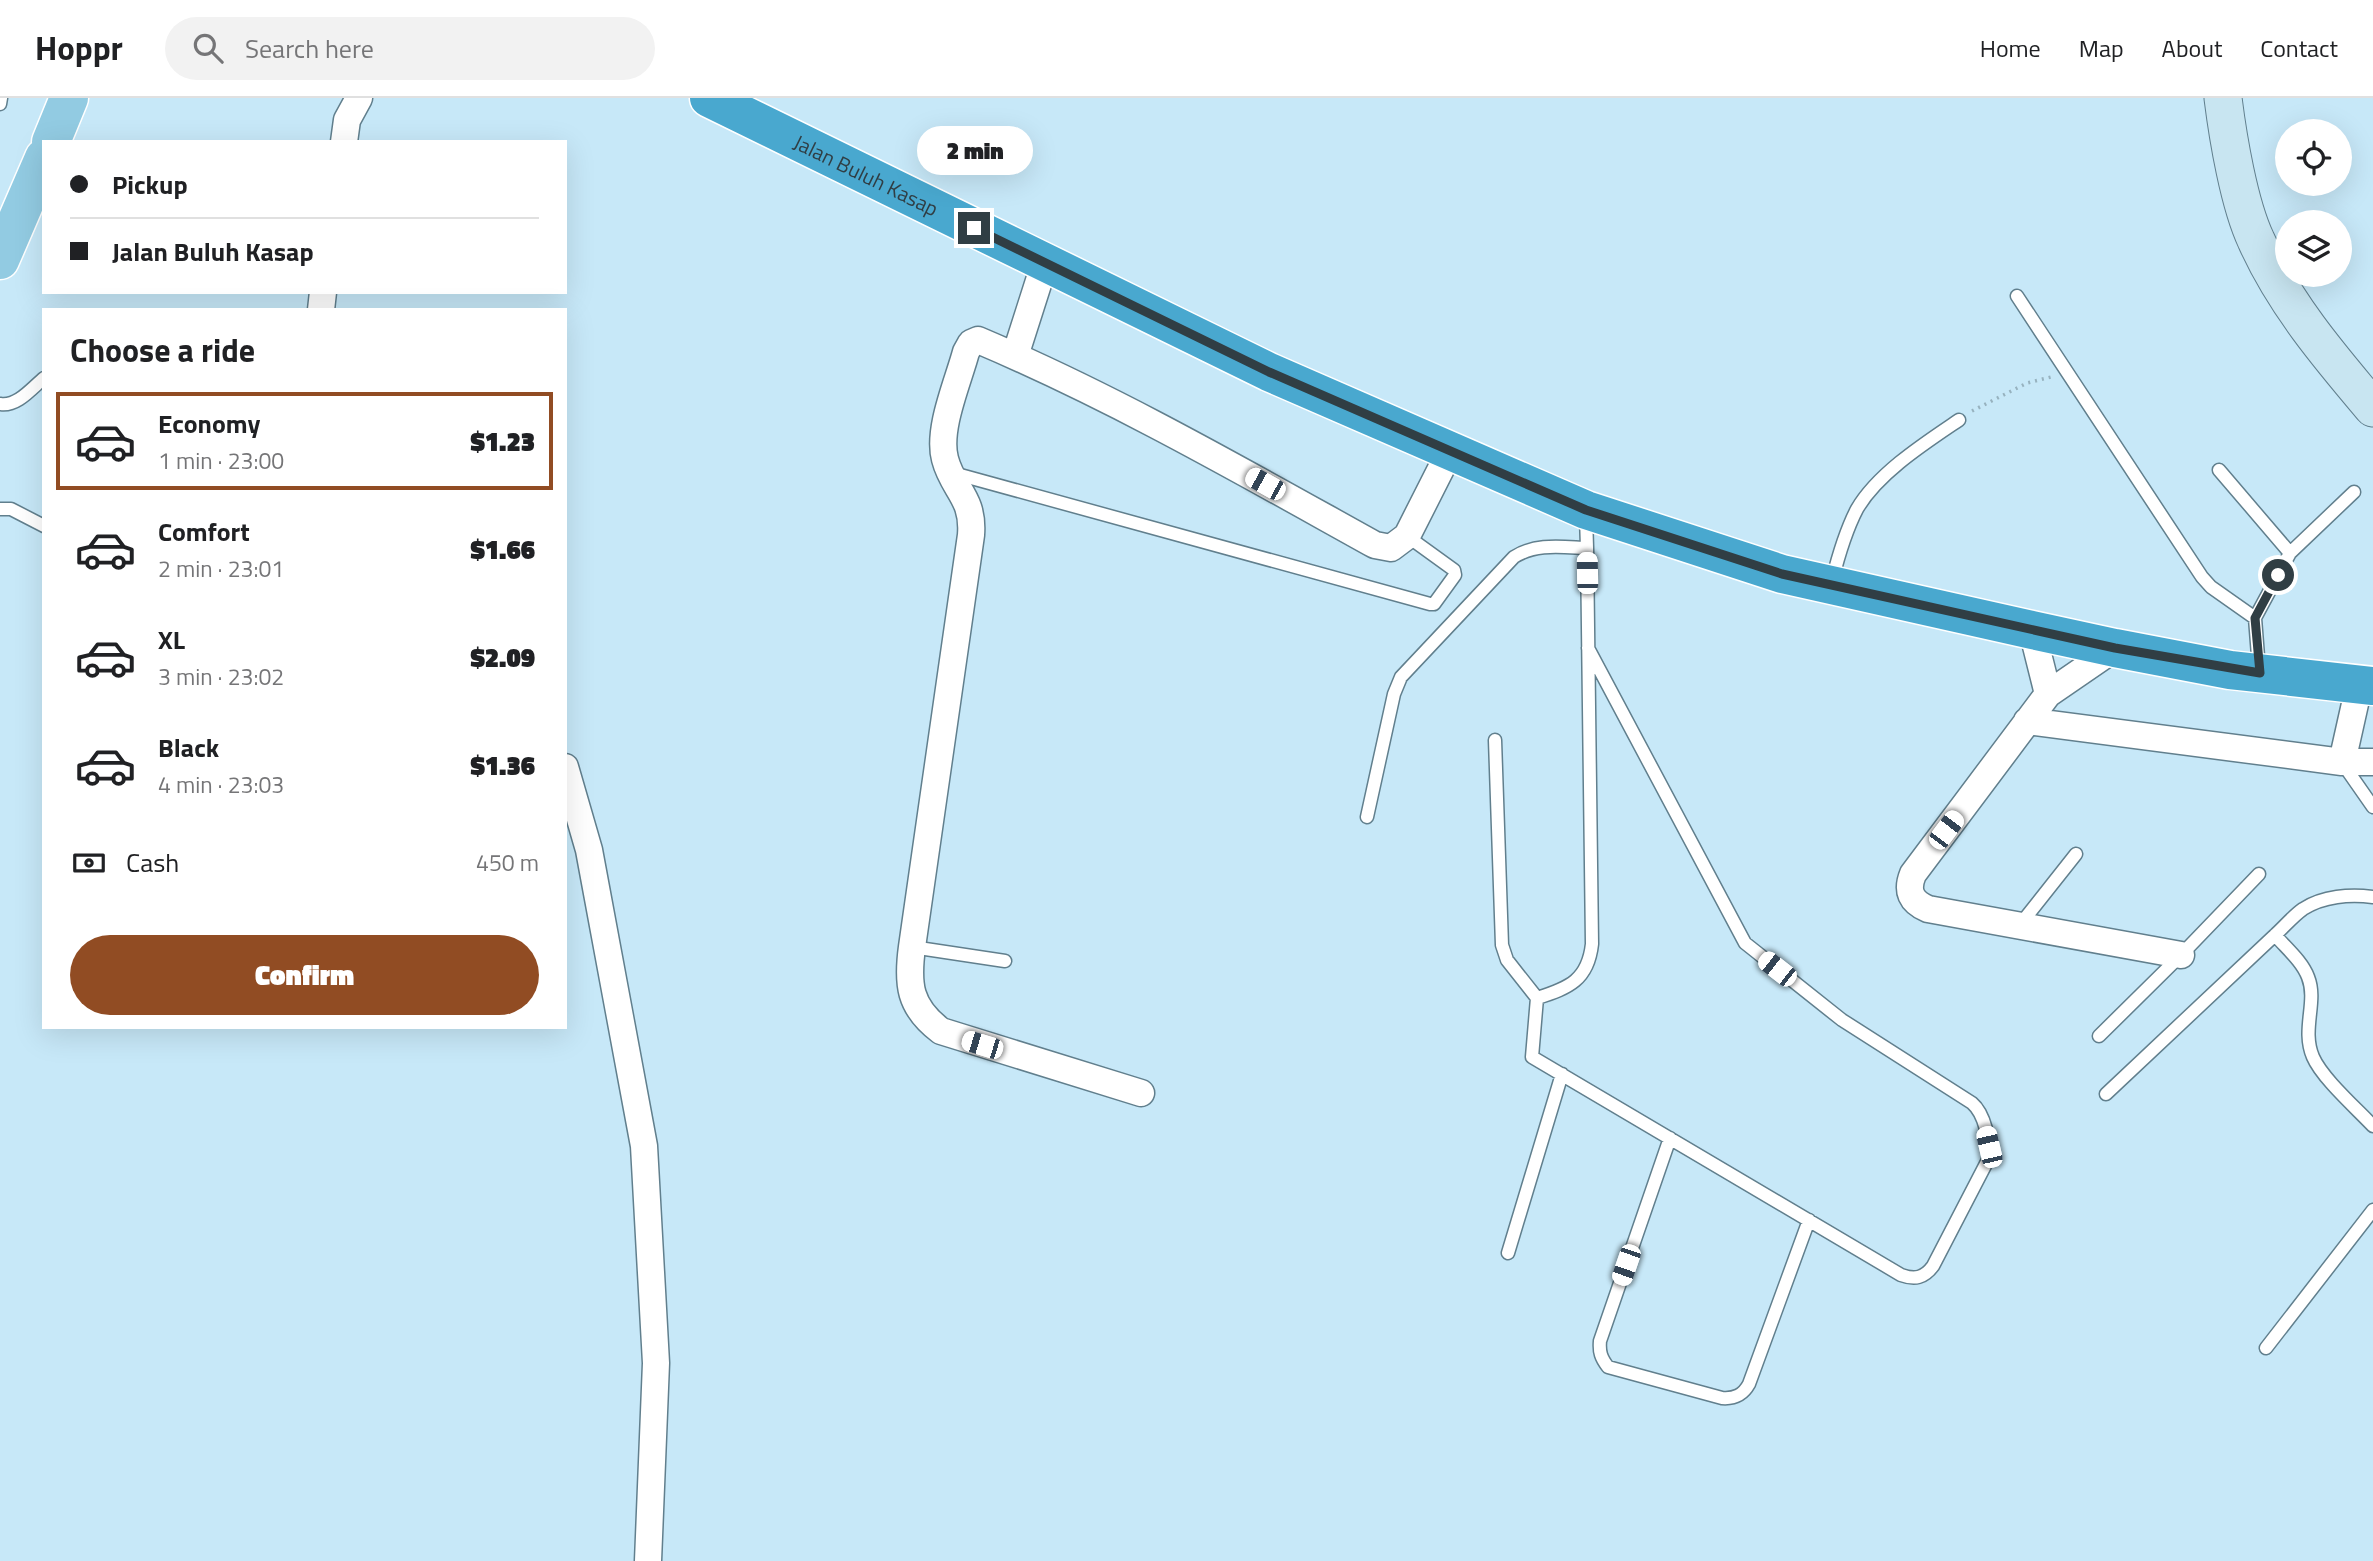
<!DOCTYPE html>
<meta charset="utf-8">
<style>
:root{--surface:#fff;--page:#f2f2f2;--text:#202124;--muted:#757577;--line:#e0e0e0;--accent:#914c23}
body{margin:0;font-family:"Titillium Web",sans-serif;background:var(--page);color:var(--text);height:100vh;display:flex;flex-direction:column;font-size:26px;white-space:nowrap}
*{box-sizing:border-box;margin:0}
p{font-size:23px;color:var(--muted)}
.icon{flex:none;width:38px;height:38px;fill:none;stroke:currentColor;stroke-width:2;stroke-linecap:round;stroke-linejoin:round}
.map{position:relative;flex:1;overflow:hidden}
.drawer{position:absolute;left:42px;top:210px;width:525px;height:721px;display:flex;flex-direction:column;background:var(--surface);border-radius:0px;box-shadow:0 7px 28px #0002}
.drawer>*{flex:none}
.hud{position:absolute;left:42px;top:42px;width:525px;height:154px;border-radius:0px;box-shadow:0 7px 28px #0002;display:grid;align-content:center;height:154px;padding:0 28px;background:var(--surface)}
.fabs{position:absolute;left:2275px;top:21px;display:grid;gap:14px}
.fabs a{display:grid;place-items:center;width:77px;height:77px;border-radius:50%;background:var(--surface);box-shadow:0 7px 28px #0002;font-size:35px}
.end{position:absolute;width:32px;height:32px;margin:-16px;border:9px solid #303e44;background:#fff;box-shadow:0 0 0 4px #fff}
.from{border-radius:50%}
.bubble{position:absolute;height:49px;border-radius:24px;background:var(--surface);box-shadow:0 7px 28px #0002;font-size:23px;font-weight:800;line-height:49px;text-align:center}
.car{position:absolute;width:21px;height:42px;margin:-21px -10px;border-radius:9px;box-shadow:0 0 5px 2px #0007;background:linear-gradient(#fff 24%,#345 0 40%,#fff 0 76%,#345 0 86%,#fff 0)}
.hud b{display:flex;align-items:center;gap:24px;height:66px;font-size:26px}
.hud b+b{border-top:2px solid var(--line)}
.hud i{width:18px;height:18px;background:var(--text)}
ul{padding:0;list-style:none}
li{display:flex;align-items:center;gap:21px;height:98px;margin:0 14px 10px;padding:0 14px;border:4px solid transparent;border-radius:0px}
li div{flex:1}
li b{display:block;font-size:26px}
li em{font-style:normal;font-weight:800}
li.current{border-color:var(--accent)}
li>.icon{width:63px;height:63px;stroke-width:1.5}
h2{padding:0 28px;font-size:32px;line-height:84px}
.pay{display:flex;align-items:center;gap:18px;height:77px;padding:0 28px;font-size:26px}
.pay p{margin-inline-start:auto}
.button{display:flex;gap:14px;margin-top:auto;padding:14px 28px}
.button a{flex:1;height:80px;border-radius:42px;background:var(--accent);color:#fff;font-size:28px;font-weight:800;line-height:80px;text-align:center}
header{display:flex;align-items:center;gap:42px;box-sizing:border-box;height:98px;padding:0 35px;background:var(--surface);border-bottom:2px solid var(--line)}
header strong{font-size:33px}
nav{display:flex;gap:38px;margin-inline-start:auto;font-size:24px}
.search{width:490px;height:63px;background:var(--page);display:flex;align-items:center;gap:18px;box-sizing:border-box;padding:0 24px;border-radius:38px;color:var(--muted);font-size:26px}
.map>svg:first-child{display:block}
.lines{fill:none;stroke-linecap:round;stroke-linejoin:round}
.lane-casing{stroke:#617f8d;stroke-width:15}
.street-casing{stroke:#617f8d;stroke-width:29}
.secondary-casing{stroke:#617f8d;stroke-width:39}
.primary-casing{stroke:#fff;stroke-width:41}
.highway-casing{stroke:#fff;stroke-width:41}
.path{stroke:#97b2bf;stroke-width:3.5;stroke-dasharray:2 5;stroke-linecap:butt}
.lane{stroke:#fff;stroke-width:12}
.street{stroke:#fff;stroke-width:26}
.secondary{stroke:#c8e5f1;stroke-width:37}
.primary{stroke:#92cbe2;stroke-width:38}
.highway{stroke:#49a8cf;stroke-width:38}
.route{stroke:#303e44;stroke-width:9}
.labels{text-anchor:middle;dominant-baseline:central;stroke-width:5;stroke-linejoin:round;paint-order:stroke}
.street-label{font-size:21px;fill:#303e44;stroke:#e0f3fd}
</style>
<header>
<strong>Hoppr</strong>
<div class="search"><svg class="icon" aria-label="search" viewBox="0 0 24 24"><circle cx="10" cy="10" r="6"/><path d="M15 15l6 6"/></svg>Search here</div>
<nav><a>Home</a><a>Map</a><a>About</a><a>Contact</a></nav>
</header>
<div class="map">
<svg width="2373" height="1463" viewBox="0 0 2373 1463">
<rect width="100%" height="100%" fill="#c7e8f8"/>
<g class="lines">
<!-- lane casing -->
<g class="lane-casing">
<path id="lane" d="M0,6L1,0
M2017,198L2202,479L2211,489L2255,520L2259,571
M0,306C17,309 32,290 44,280
M2219,372L2290,455L2255,520
M953,375L1430,506H1434L1455,477L1454,472L1407,438
M0,411H11L44,428
M1586,418L1587,450L1592,846C1588,882 1569,890 1537,900L1532,959L1901,1177C1915,1182 1924,1180 1933,1168L1989,1060C1990,1043 1985,1016 1972,1005L1842,922L1745,845L1588,550
M2290,455L2354,394
M1832,483C1838,459 1845,434 1857,411C1878,375 1925,345 1959,322
M1495,642L1502,847L1507,862L1537,900
M2343,666L2373,709
M1367,719L1394,596L1401,579L1514,459C1536,445 1561,449 1587,450
M2019,828L2076,756
M2275,837C2284,829 2293,818 2303,811C2323,798 2350,796 2373,799
M912,849L1005,863
M2099,938L2181,857L2259,776
M2106,996L2275,837C2286,850 2302,863 2308,879C2318,904 2301,931 2313,959C2322,980 2356,1010 2373,1028
M1670,1040L1600,1243C1599,1254 1601,1260 1608,1269L1722,1300C1735,1301 1743,1297 1749,1286L1809,1122
M1508,1155L1562,976
M2266,1250L2373,1112"/>
</g>
<!-- street casing -->
<g class="street-casing">
<path id="street" d="M344,44L347,22L359,0
M321,212L323,194
M1015,258L1045,164
M2032,532L2048,596
M2115,550L2048,596L1913,776C1906,793 1911,804 1928,811L2181,857
M2027,623L2342,664H2373
M2342,664L2359,588
M565,669L589,752L644,1048L656,1265L648,1463
M1141,995L941,933C909,909 907,886 912,849L971,437C974,399 953,392 945,361C937,331 958,284 966,254L971,245L978,242C1115,300 1245,375 1375,447L1391,450L1407,438L1450,353"/>
</g>
<!-- secondary casing -->
<g class="secondary-casing">
<path id="secondary" d="M2223,0C2228,40 2239,106 2256,142C2284,205 2329,258 2373,310"/>
</g>
<!-- primary casing -->
<g class="primary-casing">
<path id="primary" d="M51,44L69,0
M0,162L44,60"/>
</g>
<!-- highway casing -->
<g class="highway-casing">
<g id="highway">
<path id="s1" d="M709,0L1269,274L1586,412L1782,476L2032,532L2115,550L2230,572L2373,588"/>
</g>
</g>
<!-- path -->
<path class="path" d="M1972,313L2027,285L2051,279"/>
<!-- lane -->
<use href="#lane" class="lane"/>
<!-- street -->
<use href="#street" class="street"/>
<!-- secondary -->
<use href="#secondary" class="secondary"/>
<!-- primary -->
<use href="#primary" class="primary"/>
<!-- highway -->
<use href="#highway" class="highway"/>
</g>
<g class="lines">
<!-- route -->
<path class="route" d="M974,130L1269,274L1586,412L1782,476L2115,550L2260,575L2255,520L2278,477"/>
</g>
<g class="labels">
<!-- street labels -->
<g class="street-label">
<text stroke="none"><textPath href="#s1" startOffset="175">Jalan Buluh Kasap</textPath></text>
</g>
</g>
</svg>
<div class="fabs">
<a><svg class="icon" aria-label="locate" viewBox="0 0 24 24"><circle cx="12" cy="12" r="6"/><path d="M12 2v4M12 18v4M2 12h4M18 12h4"/></svg></a>
<a><svg class="icon" aria-label="layers" viewBox="0 0 24 24"><path d="M12 4l9 5-9 5-9-5zM3 14l9 5 9-5"/></svg></a>
</div>
<i class="end from" style="left:2278px;top:477px"></i>
<i class="end" style="left:974px;top:130px"></i>
<div class="bubble" style="left:917px;top:28px;width:116px">2 min</div>
<i class="car" style="left:1265px;top:386px;rotate:299deg"></i>
<i class="car" style="left:1587px;top:475px;rotate:359deg"></i>
<i class="car" style="left:1946px;top:732px;rotate:37deg"></i>
<i class="car" style="left:1777px;top:871px;rotate:308deg"></i>
<i class="car" style="left:982px;top:947px;rotate:287deg"></i>
<i class="car" style="left:1989px;top:1049px;rotate:347deg"></i>
<i class="car" style="left:1626px;top:1167px;rotate:199deg"></i>
<div class="hud">
<b><i class="from"></i>Pickup</b>
<b><i></i>Jalan Buluh Kasap</b>
</div>
<section class="drawer">
<h2>Choose a ride</h2>
<ul>
<li class="current"><svg class="icon" aria-label="car" viewBox="0 0 24 24"><path d="M5 17H2v-5l4-1 3-4h7l3 4 3 1v5h-3M9 17h6M6 11h13"/><circle cx="7" cy="17" r="2"/><circle cx="17" cy="17" r="2"/></svg><div><b>Economy</b><p>1 min · 23:00</p></div><em>$1.23</em></li>
<li><svg class="icon" aria-label="car" viewBox="0 0 24 24"><path d="M5 17H2v-5l4-1 3-4h7l3 4 3 1v5h-3M9 17h6M6 11h13"/><circle cx="7" cy="17" r="2"/><circle cx="17" cy="17" r="2"/></svg><div><b>Comfort</b><p>2 min · 23:01</p></div><em>$1.66</em></li>
<li><svg class="icon" aria-label="car" viewBox="0 0 24 24"><path d="M5 17H2v-5l4-1 3-4h7l3 4 3 1v5h-3M9 17h6M6 11h13"/><circle cx="7" cy="17" r="2"/><circle cx="17" cy="17" r="2"/></svg><div><b>XL</b><p>3 min · 23:02</p></div><em>$2.09</em></li>
<li><svg class="icon" aria-label="car" viewBox="0 0 24 24"><path d="M5 17H2v-5l4-1 3-4h7l3 4 3 1v5h-3M9 17h6M6 11h13"/><circle cx="7" cy="17" r="2"/><circle cx="17" cy="17" r="2"/></svg><div><b>Black</b><p>4 min · 23:03</p></div><em>$1.36</em></li>
</ul>
<div class="pay"><svg class="icon" aria-label="cash" viewBox="0 0 24 24"><path d="M3 7h18v10H3z"/><circle cx="12" cy="12" r="2"/></svg>Cash<p>450 m</p></div>
<div class="button"><a>Confirm</a></div>
</section>
</div>
